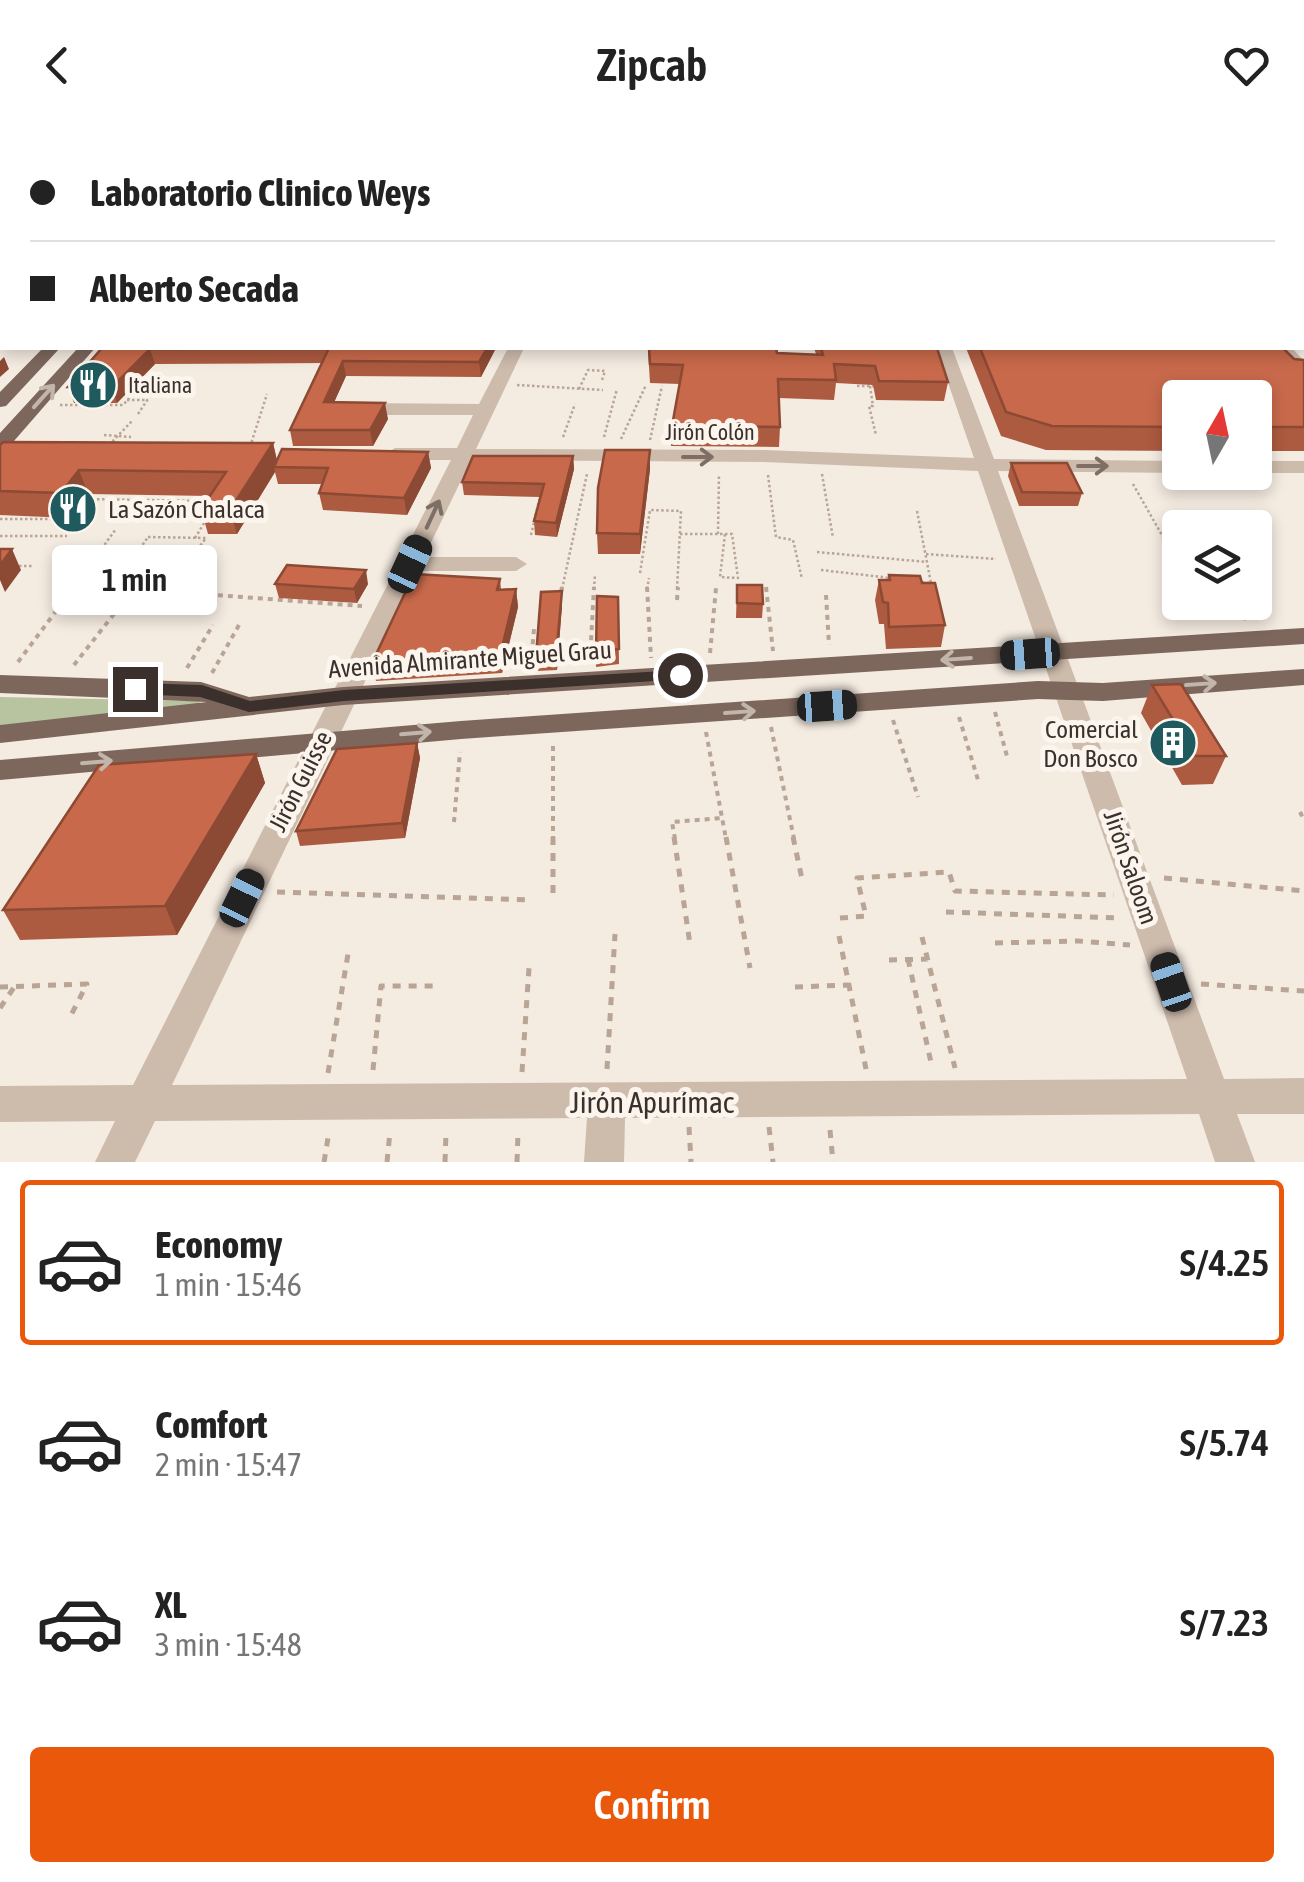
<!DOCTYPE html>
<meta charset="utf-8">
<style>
:root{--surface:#fff;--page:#f6f6f6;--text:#222;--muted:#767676;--line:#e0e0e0;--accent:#ea580c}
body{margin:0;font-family:"Asap Condensed",sans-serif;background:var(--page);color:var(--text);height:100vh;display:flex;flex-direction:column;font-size:38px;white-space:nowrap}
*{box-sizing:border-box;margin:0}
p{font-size:32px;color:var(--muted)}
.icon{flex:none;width:55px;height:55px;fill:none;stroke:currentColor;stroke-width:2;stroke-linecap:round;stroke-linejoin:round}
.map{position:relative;height:1032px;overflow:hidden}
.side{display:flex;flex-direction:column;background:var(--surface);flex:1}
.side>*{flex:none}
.banner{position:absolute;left:0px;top:0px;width:1305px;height:220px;box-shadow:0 5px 15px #0003;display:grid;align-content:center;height:220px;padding:0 30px;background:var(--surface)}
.needle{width:65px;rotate:9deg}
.fabs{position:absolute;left:1162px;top:250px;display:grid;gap:20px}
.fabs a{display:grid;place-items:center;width:110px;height:110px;border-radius:10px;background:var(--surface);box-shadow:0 5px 15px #0003;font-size:50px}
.end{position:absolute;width:45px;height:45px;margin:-22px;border:12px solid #3b302b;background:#fff;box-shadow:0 0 0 5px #fff}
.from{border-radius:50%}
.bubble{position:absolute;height:70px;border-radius:10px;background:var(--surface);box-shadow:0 5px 15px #0003;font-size:32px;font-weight:600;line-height:70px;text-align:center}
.car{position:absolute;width:30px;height:60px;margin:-30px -15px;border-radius:12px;box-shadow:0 0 8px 2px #0007;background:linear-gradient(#222 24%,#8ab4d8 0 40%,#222 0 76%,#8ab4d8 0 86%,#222 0)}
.banner b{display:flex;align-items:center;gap:35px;height:95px;font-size:38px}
.banner b+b{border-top:2px solid var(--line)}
.banner i{width:25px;height:25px;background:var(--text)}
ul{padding:18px 0 0;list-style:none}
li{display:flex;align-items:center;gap:30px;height:165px;margin:0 20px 15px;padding:0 10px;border:5px solid transparent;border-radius:10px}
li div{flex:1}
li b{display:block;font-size:38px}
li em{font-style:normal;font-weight:600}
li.current{border-color:var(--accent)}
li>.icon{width:90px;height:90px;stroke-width:1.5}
.cta{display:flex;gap:20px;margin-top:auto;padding:20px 30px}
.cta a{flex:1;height:115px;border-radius:10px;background:var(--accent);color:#fff;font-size:40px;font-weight:600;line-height:115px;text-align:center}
header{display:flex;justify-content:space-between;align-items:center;height:130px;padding:0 30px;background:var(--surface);font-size:45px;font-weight:600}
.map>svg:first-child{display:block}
.green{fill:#b8c4a0}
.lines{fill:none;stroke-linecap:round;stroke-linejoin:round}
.path-far2{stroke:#b9a596;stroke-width:2.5;stroke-dasharray:2.5 2.5;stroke-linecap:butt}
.path-far1{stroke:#b9a596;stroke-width:4;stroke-dasharray:5 5;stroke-linecap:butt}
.path{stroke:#b9a596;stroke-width:5;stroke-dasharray:8 8;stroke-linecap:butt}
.minor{fill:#cdbbac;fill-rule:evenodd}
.major{fill:#7d675c;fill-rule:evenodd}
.wall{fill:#ac5a40}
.shaded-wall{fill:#8c4a34}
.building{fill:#c8694b;stroke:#8c4a34;stroke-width:2.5}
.oneway{stroke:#c2b5ac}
.oneway2{stroke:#7d6f65}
.route{fill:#3b302b}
.labels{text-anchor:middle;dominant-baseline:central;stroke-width:10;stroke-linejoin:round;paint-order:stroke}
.far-poi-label{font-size:22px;fill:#3b302b;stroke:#fbf5ee;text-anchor:start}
.far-street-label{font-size:22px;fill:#3b302b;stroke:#fbf5ee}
.poi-label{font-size:25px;fill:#3b302b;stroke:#fbf5ee;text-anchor:start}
.street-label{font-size:25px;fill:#3b302b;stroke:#fbf5ee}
.near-street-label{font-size:30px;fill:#3b302b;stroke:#fbf5ee}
</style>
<header><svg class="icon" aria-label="back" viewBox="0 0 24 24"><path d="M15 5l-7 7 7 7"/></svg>Zipcab<svg class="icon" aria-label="heart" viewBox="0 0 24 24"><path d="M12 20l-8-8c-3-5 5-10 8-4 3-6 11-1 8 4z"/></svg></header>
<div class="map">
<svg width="1304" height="1032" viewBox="0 0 1304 1032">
<rect width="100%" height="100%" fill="#f4ebe1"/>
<!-- green -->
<path class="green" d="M0,567L200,571L198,575L0,596Z"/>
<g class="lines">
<!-- path-far2 -->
<path class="path-far2" d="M1218,0L1229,2
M1033,2L1039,0
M1048,2L1053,1
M517,255L603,260
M857,256H877
M870,256L873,276H869L876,305
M579,259L588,240L605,241L602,250
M127,270H148
M60,275H123L132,265
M138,284L156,257
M104,305L131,307
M563,307L575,274
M604,307L617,259
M621,309L646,255
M650,310L662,256
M109,315L133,290
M250,317L267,264
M822,344L833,408
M768,345L776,407L793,410L802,449
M1133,354L1180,437
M82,369L207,371
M917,381L931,453L920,452
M0,389H77L93,369
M680,404H725
M718,404L719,344
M725,404H732L738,448L720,447Z
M531,405L540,366
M0,406H67
M148,407L206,408L194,424L137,423Z
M195,408L206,390
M99,422L137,423
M817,422L927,432
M926,424L996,429
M19,436H34
M821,440L891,448
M640,443L650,380L681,381L677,459
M72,459L116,399
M133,459L145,444
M562,459L587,344
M594,459L595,445
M647,459L649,448"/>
<!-- path-far1 -->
<path class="path-far1" d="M647,457L651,528
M766,457L773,521
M561,462L562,457
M188,463L362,476
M826,465L829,515
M677,470L678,457
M1235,472L1246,490
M710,523L716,458
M590,530L594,457
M18,532L74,457
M531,534L534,499
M74,535L135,457
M187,538L213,495
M212,543L239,495
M995,582L1008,630
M959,587L978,650
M893,590L918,667
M771,597L794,709
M706,602L726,709
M553,616V709
M1300,682L1304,690
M454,692L460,622
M675,709L672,692L722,688"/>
<!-- path -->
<path class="path" d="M553,707V771
M674,707L690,814
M726,707L750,838
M793,707L802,749
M1164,748L1304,761
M277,762L531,770
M946,782L1121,788
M840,788L866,786L857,748L949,742L955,761L1114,765
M839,806L866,939
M922,807L955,938
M995,813L1078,811L1130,815
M908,829L932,937
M889,830L928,829
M1201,854L1304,861
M0,857L87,854L69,889
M795,857L849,855
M0,878L15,856
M607,939L615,804
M373,940L381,856H437
M522,942L529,838
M328,943L348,824
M689,997L691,1032
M769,997L773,1032
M830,1000L833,1032
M324,1032L329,1002
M387,1032L390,1002
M445,1032L446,1002
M517,1032L518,1002"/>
<!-- minor -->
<path class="minor" d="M657,0H683L684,2H659Z
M980,0H1002L1003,2H982Z
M1098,0H1119L1120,2H1100Z
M1304,3V10H1302V3Z
M1302,40H1304V48L1302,47Z
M1302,70H1304V78H1302Z
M0,181H2V191H0Z
M508,218H524L476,319L764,320L974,328L936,218H952L994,329L1180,331V343L998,341L1224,949L1304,948V984H1237L1255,1032H1215L1199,984L625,988L624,1032H584L587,988L155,991L135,1032H95L115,991L0,992V956L133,955L451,330H395L385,324L395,318H457L473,285H355L346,279L355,273L479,274ZM471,330L764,332L978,341L1187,949L172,955L418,441H516L527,434L516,427H424Z
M1275,218H1292L1304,231V247L1298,246Z
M1255,331H1304V343H1255Z"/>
<!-- major -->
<path class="major" d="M43,218H60L6,276L0,277V262Z
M78,218H95L7,319L0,321V303Z
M1304,498V514L343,575L0,613V595L207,572L0,563V545L201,552L249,567L343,557Z
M1304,539V555L1103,571L1038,569L461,609L0,650V630L461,591L1038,551L1103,553Z"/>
</g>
<!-- wall -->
<path class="wall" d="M0,0L2,2V175H0Z
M1302,124H1304V215H1302Z
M102,218H496L481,247L346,246L334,272L388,289L373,316H293L290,300L322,233L155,234L117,273H74L68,257Z
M583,218H776L777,223L816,224L814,218H937L948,252L944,271L876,270L873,255L836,253L834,270L779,268L780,297L779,317L671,316L672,296L680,254L650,253L648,220Z
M966,218H1283L1294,229L1304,230V321H1255V268H1180V321L1046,320L1001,306Z
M273,313L277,330L428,322L431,338L407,385L323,380L319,363L322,354H278L275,342L237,404H208L201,379L210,366L88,364L70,388L0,385V315Z
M650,320V339L640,424H598L597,403Z
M573,326L574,339L557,407L535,405L534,391L540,367L464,365L462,352Z
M1011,333L1082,363L1078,376H1019L1008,346Z
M889,445L922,453L945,495L941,517L886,519L884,494H879L875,470L879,450H888Z
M500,449L501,459H516L518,477L502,543L376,551L372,533Z
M275,454H368L357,473L279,468Z
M737,455L763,474L762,488H736Z
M562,461V475L557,540L537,541L536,527Z
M618,467L619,534L596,537V522Z
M1152,555L1226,626L1213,654L1182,655L1141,583Z
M417,613L420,628L405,708L300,716L296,701Z
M256,624L265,653L177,805L20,810L3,780Z"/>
<!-- shaded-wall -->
<path class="shaded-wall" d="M523,0H541L537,2H519Z
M487,218H496L481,247L479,232Z
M150,219L155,234L117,273L112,257Z
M4,227L9,239L0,247V231Z
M343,231L346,246L327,288L324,272Z
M385,273L388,289L373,316L370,300Z
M273,313L278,336L274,337L275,342L237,404L230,380Z
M650,320V339L640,424V404Z
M428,322L431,338L407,385L404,368Z
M573,326L574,339L557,407L556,393Z
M79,340L88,364L70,388L61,363Z
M12,419L21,440L5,462L0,450V435Z
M366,440L368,454L357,473L354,459Z
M516,459L518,477L502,543L500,526Z
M562,461V475L557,540L556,526Z
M417,613L420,628L405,708L402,693Z
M256,624L265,653L177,805L165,776Z"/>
<!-- building -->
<path class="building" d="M0,0H380L418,2H2V161H0V49L2,48L0,42Z
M473,0H523L519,2H469Z
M765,0H813L845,2H768Z
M1302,124H1304V193H1302Z
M102,218H487L479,232L343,231L324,272L385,273L370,300H290L329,218L150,219L112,257H68Z
M649,218H776L777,223L823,225L821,218H937L948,252L879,251L875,236L834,234L836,250L778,249L780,297L672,296L683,235L650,234Z
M980,218H1283L1294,229L1304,230V297H1255V268H1180V297L1052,296L1006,282Z
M3,312L273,313L230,380L201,379L226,342L79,340L61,363L0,361V315Z
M282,319L428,322L404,368L319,363L328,338L274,337Z
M605,320H650L640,404L597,403L598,358Z
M473,326H573L556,393L534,391L544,354L462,352Z
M1011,333H1067L1082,363L1022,362Z
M0,419H12L0,435Z
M287,435L366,440L354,459L275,454Z
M414,444L500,449L497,460L516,459L500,526L372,533Z
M889,445L920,446L922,453H935L945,495L889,497L888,473L883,472L879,450H890Z
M737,455H762L763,474L737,473Z
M562,461L556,526L536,527L541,462Z
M597,466L618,467L619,519L596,522Z
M1181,554L1226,626H1195L1152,555Z
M417,613L402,693L296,701L337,619Z
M256,624L165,776L3,780L99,635Z"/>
<!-- one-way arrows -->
<defs><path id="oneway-shaft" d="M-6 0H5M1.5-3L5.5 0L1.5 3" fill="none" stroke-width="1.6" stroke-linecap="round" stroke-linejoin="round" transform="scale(2.5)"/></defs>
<g class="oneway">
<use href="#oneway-shaft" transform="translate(44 266) rotate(-48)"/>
<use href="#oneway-shaft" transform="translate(956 529) rotate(176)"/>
<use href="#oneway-shaft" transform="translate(1201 554) rotate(-4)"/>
<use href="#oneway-shaft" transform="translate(740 582) rotate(-4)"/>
<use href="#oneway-shaft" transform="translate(416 603) rotate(-5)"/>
<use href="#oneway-shaft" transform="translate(97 632) rotate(-5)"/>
</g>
<g class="oneway2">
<use href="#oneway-shaft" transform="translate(698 327)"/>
<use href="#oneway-shaft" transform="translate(1093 336)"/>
<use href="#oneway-shaft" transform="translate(433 384) rotate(-65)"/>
</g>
<!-- route -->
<path class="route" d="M680,540L686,541V549L344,571L249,582L200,567L135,564L127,559L135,553L202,555L250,571L344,560Z"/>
<!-- icons -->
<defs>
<g id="restaurant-disc" transform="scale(2.5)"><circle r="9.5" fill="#1f5a5e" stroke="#fbf5ee"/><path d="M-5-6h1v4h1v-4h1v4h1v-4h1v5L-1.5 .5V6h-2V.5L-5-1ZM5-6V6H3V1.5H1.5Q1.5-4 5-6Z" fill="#fff"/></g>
<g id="building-disc" transform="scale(2.5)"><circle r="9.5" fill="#1f5a5e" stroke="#fbf5ee"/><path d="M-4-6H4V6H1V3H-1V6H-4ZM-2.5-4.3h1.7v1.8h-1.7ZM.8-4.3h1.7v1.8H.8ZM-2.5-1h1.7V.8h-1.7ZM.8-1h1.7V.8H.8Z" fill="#fff"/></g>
</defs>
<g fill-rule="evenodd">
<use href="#restaurant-disc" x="93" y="255"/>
<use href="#restaurant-disc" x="73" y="379"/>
<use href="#building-disc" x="1173" y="613"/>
</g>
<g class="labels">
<!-- far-poi labels -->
<g class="far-poi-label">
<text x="128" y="255">Italiana</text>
</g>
<!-- far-street labels -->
<g class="far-street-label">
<text x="710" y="302">Jirón Colón</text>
</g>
<!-- poi labels -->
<g class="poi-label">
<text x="108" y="379">La Sazón Chalaca</text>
<text x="1138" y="599" text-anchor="end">Comercial<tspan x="1138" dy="29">Don Bosco</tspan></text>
</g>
<!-- street labels -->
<g class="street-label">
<text transform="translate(470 529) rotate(-4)">Avenida Almirante Miguel Grau</text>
<text transform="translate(300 651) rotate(-63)">Jirón Guisse</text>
<text transform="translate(1131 737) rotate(71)">Jirón Saloom</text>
</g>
<!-- near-street labels -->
<g class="near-street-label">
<text x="652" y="972">Jirón Apurímac</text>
</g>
</g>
</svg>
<div class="fabs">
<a><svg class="needle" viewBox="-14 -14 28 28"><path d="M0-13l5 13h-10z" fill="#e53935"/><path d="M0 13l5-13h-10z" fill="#767676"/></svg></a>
<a><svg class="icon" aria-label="layers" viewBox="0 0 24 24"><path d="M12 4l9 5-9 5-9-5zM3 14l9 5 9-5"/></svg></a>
</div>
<i class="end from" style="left:680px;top:545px"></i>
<i class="end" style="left:135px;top:559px"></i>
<div class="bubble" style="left:52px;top:415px;width:165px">1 min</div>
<i class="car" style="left:410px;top:434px;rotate:25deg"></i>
<i class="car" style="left:1030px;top:524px;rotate:266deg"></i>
<i class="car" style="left:827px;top:576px;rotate:86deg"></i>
<i class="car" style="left:242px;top:768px;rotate:26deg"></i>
<i class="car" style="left:1171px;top:852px;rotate:341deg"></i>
<div class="banner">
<b><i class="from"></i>Laboratorio Clinico Weys</b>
<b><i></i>Alberto Secada</b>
</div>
</div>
<section class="side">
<ul>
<li class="current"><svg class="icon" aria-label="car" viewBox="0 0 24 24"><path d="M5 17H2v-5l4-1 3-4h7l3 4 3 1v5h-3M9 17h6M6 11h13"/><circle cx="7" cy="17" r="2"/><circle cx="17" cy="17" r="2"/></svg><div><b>Economy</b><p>1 min · 15:46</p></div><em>S/4.25</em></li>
<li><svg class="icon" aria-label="car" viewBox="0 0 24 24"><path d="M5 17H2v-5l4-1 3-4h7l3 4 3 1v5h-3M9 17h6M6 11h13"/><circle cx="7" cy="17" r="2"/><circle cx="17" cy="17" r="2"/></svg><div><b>Comfort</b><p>2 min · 15:47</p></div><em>S/5.74</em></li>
<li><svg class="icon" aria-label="car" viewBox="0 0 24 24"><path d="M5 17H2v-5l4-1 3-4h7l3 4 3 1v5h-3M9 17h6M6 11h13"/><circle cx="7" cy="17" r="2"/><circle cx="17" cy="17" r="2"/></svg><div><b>XL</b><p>3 min · 15:48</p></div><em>S/7.23</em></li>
</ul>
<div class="cta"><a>Confirm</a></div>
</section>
